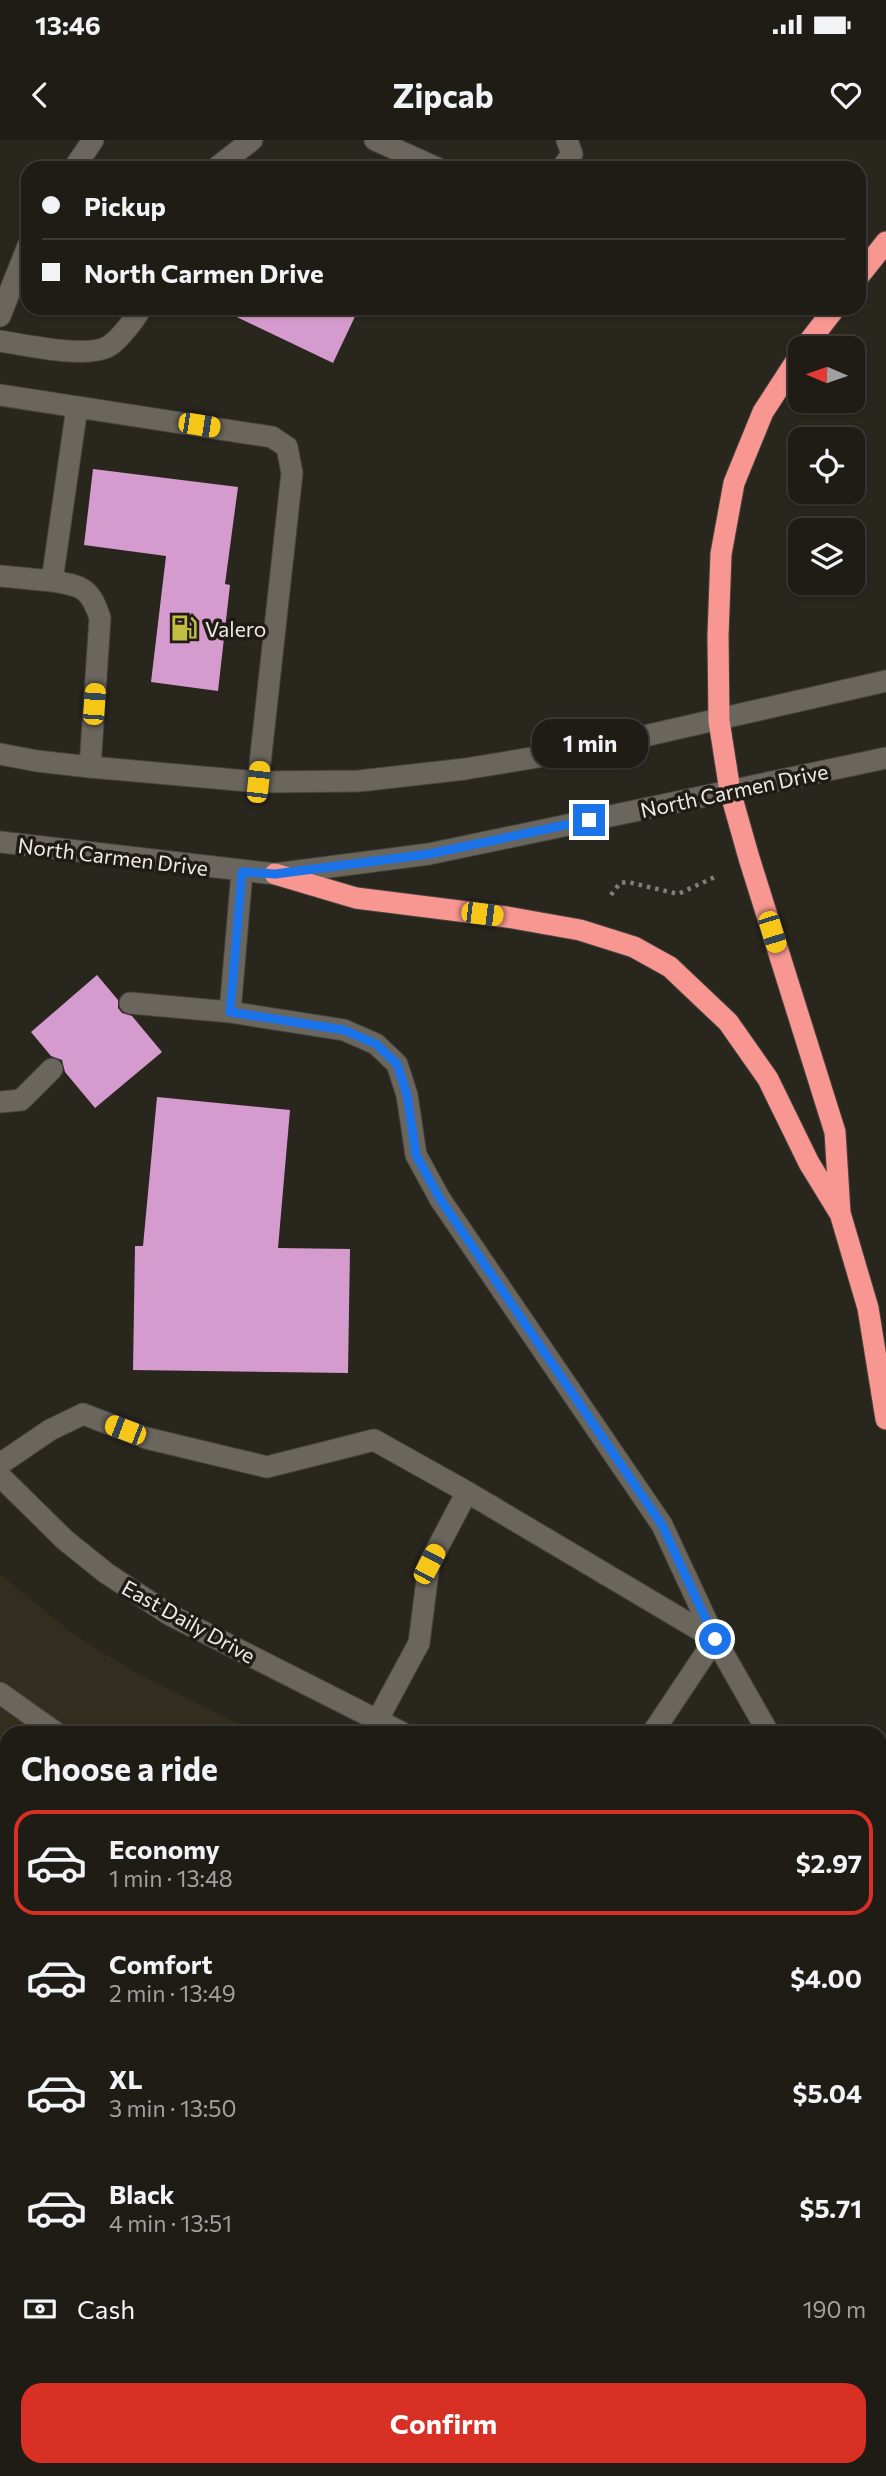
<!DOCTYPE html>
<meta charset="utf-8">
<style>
:root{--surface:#1f1c16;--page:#2c2923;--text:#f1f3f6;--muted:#a1a1a1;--line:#3c3a35;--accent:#d93025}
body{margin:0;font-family:Commissioner,sans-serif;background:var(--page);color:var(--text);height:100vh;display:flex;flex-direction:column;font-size:26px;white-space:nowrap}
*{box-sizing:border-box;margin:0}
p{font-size:23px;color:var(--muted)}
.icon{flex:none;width:38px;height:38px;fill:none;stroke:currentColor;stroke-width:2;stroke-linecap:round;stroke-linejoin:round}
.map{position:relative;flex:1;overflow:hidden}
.sheet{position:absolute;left:0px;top:1586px;width:887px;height:751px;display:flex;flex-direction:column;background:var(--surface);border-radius:21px 21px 0 0;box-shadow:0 2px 5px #0004,0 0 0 2px var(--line)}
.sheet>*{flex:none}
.banner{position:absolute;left:21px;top:21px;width:845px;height:154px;border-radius:21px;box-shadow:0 2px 5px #0004,0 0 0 2px var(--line);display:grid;align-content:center;height:154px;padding:0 21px;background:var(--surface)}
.needle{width:46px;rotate:272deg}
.controls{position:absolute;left:788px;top:196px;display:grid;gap:14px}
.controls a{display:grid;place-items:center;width:77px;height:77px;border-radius:14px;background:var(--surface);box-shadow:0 2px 5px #0004,0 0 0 2px var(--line);font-size:35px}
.end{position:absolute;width:32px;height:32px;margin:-16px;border:9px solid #1a73e8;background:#fff;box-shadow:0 0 0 4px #fff}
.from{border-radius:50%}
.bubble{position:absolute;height:49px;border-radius:21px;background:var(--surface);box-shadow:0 2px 5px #0004,0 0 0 2px var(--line);font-size:23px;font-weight:700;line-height:49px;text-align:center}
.car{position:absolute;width:21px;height:42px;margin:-21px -10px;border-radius:9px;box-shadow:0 0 5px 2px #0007;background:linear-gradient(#f5c518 24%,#345 0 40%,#f5c518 0 76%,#345 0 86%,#f5c518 0)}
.banner b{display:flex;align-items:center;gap:24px;height:66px;font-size:26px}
.banner b+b{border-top:2px solid var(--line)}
.banner i{width:18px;height:18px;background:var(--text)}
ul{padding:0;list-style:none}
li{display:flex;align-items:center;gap:21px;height:105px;margin:0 14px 10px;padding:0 7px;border:4px solid transparent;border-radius:21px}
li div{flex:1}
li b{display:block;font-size:26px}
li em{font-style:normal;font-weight:700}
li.active{border-color:var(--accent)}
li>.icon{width:63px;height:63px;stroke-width:1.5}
h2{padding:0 21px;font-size:32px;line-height:84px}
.pay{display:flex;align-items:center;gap:18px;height:77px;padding:0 21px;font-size:26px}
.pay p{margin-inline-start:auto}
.action{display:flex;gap:14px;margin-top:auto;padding:14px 21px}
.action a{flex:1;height:80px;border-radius:21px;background:var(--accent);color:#fff;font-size:28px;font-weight:700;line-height:80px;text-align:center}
.status{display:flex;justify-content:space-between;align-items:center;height:49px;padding:0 35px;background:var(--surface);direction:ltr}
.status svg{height:19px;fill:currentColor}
header{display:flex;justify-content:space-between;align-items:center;height:91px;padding:0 21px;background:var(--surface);font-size:32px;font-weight:700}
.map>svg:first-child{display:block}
.built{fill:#332d1f}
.building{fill:#d69bce}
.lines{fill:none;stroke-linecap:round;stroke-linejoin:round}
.lane-casing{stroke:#47443d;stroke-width:23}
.secondary-casing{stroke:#47443d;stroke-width:23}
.highway-casing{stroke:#47443d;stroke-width:23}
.path{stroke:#817e77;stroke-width:4.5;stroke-dasharray:3.5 5;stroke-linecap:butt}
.lane{stroke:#6a665d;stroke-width:21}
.secondary{stroke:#6a665d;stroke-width:21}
.highway{stroke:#f89692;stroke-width:21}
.route{stroke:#1a73e8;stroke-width:9}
.labels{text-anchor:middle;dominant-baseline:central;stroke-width:7;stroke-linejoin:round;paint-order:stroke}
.poi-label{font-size:21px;fill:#edebe5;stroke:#201c15;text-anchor:start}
.street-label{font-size:21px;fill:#edebe5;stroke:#201c15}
</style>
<div class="status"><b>13:46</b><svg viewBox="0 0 49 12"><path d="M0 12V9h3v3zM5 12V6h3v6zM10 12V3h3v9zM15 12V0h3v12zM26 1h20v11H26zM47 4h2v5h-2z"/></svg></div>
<header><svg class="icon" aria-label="back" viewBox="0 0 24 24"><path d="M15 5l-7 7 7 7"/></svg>Zipcab<svg class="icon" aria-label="heart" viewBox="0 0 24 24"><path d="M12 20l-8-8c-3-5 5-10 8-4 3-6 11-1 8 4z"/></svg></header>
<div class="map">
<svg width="886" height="2336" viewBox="0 0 886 2336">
<rect width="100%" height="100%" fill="#29261e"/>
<!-- built -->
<path class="built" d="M0,1434L69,1491L134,1532L255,1592H7V2329H666L665,2336H0Z"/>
<!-- building -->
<path class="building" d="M218,168H359L333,223Z
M93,329L238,347L225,444L230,445L218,551L151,542L166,416L84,405Z
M97,835L118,860V868L122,873L132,876L162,912L95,968L65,932L62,920L51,916L31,892Z
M157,957L290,970L278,1108L350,1109L348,1233L133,1230L135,1106H143Z"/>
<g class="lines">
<!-- lane casing -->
<g class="lane-casing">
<path id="lane" d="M375,0L437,28
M216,28L252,0
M562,28L572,14L567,0
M0,201C25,205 88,219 109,206C119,200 136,178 141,168
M0,255L272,297L287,307L292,333L258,642
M0,436L52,441L77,267
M52,441C83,446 90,448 100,478L90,627
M242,732L230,872L344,890L376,904L397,924L407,955L416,1015L440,1059L662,1385L715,1499L768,1592
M130,863L230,872
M0,962L21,960L52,929
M0,1324L50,1290L83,1274L146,1298L267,1327L374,1300L467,1352L429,1424L419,1503L378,1579
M467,1352L715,1499L653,1592
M0,1553L55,1592
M0,1971H7
M328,2336V2329
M580,2336L581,2329"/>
</g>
<!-- secondary casing -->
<g class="secondary-casing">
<path id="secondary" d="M74,28L93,0
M0,176L28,106
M0,614L37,621L90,627L258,642L359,641L465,629L592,608L886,541
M0,702L275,734L429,714L886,618
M0,1336L65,1400L106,1433L170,1475L401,1592
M731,2336V2329"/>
</g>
<!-- highway casing -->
<g class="highway-casing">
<path id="highway" d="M859,136L886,102
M804,208L835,168
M800,215L763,272L734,343L721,414L718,496L719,581L730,651L749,718L835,992L840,1073L868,1168L886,1279
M275,734L356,758L507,777L580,790L634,807L670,827L728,882L768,939L809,1023L839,1072
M886,2336V2320"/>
</g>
<!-- path -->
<path class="path" d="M611,755L620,743L628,742L678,754L717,736"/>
<!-- lane -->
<use href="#lane" class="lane"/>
<!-- secondary -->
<use href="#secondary" class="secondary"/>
<!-- highway -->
<use href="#highway" class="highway"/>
</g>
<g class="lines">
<!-- route -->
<path class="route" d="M589,680L429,714L275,734L242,732L230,872L344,890L376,904L397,924L407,955L416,1015L440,1059L662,1385L715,1499"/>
</g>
<!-- icons -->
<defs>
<g id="fuel-bare" transform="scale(2.1)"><path d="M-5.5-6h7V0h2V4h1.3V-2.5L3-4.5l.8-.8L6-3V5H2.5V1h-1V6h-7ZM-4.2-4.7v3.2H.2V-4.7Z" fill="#c1be40" stroke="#201c15" stroke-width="2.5" paint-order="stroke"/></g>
</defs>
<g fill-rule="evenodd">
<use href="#fuel-bare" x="184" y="488"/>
</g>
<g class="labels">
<!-- poi labels -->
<g class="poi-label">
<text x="205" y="488">Valero</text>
</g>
<!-- street labels -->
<g class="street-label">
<text transform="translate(734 650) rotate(-12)">North Carmen Drive</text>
<text transform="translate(113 716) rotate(7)">North Carmen Drive</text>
<text transform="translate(189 1481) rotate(29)">East Daily Drive</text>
</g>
</g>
</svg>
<div class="controls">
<a><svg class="needle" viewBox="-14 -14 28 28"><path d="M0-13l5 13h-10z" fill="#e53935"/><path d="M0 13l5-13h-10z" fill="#a1a1a1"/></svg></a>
<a><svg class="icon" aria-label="locate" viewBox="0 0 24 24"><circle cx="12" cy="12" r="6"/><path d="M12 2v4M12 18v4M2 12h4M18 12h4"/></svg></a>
<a><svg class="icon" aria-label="layers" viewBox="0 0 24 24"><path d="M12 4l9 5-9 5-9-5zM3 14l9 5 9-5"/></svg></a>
</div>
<i class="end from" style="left:715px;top:1499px"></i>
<i class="end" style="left:589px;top:680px"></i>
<div class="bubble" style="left:532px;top:579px;width:116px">1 min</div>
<i class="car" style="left:199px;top:285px;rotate:99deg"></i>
<i class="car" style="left:94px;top:564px;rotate:4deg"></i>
<i class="car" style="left:258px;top:642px;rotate:6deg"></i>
<i class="car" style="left:482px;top:774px;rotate:97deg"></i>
<i class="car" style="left:772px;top:792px;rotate:163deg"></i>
<i class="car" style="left:125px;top:1290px;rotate:291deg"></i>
<i class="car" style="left:429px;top:1424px;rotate:28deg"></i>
<div class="banner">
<b><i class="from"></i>Pickup</b>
<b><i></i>North Carmen Drive</b>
</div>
<section class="sheet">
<h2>Choose a ride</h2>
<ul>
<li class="active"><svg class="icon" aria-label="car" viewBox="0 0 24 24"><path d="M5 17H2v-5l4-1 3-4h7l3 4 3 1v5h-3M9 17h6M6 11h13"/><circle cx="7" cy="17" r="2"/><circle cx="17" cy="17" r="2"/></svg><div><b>Economy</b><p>1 min · 13:48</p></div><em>$2.97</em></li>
<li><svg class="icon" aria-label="car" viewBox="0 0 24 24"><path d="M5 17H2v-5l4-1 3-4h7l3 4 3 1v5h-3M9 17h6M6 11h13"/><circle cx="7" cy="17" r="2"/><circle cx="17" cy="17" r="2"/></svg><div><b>Comfort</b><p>2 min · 13:49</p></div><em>$4.00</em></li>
<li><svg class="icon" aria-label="car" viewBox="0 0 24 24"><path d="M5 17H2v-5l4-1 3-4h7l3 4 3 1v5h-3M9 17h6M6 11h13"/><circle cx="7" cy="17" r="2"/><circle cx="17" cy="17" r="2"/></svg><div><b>XL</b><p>3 min · 13:50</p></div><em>$5.04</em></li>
<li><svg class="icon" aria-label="car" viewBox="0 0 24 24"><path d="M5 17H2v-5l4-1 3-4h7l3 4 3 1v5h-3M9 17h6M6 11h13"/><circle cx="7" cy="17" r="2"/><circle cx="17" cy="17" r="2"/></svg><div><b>Black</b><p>4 min · 13:51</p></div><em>$5.71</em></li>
</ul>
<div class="pay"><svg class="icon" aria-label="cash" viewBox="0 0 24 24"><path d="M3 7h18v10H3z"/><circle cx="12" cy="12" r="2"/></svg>Cash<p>190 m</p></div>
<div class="action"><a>Confirm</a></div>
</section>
</div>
